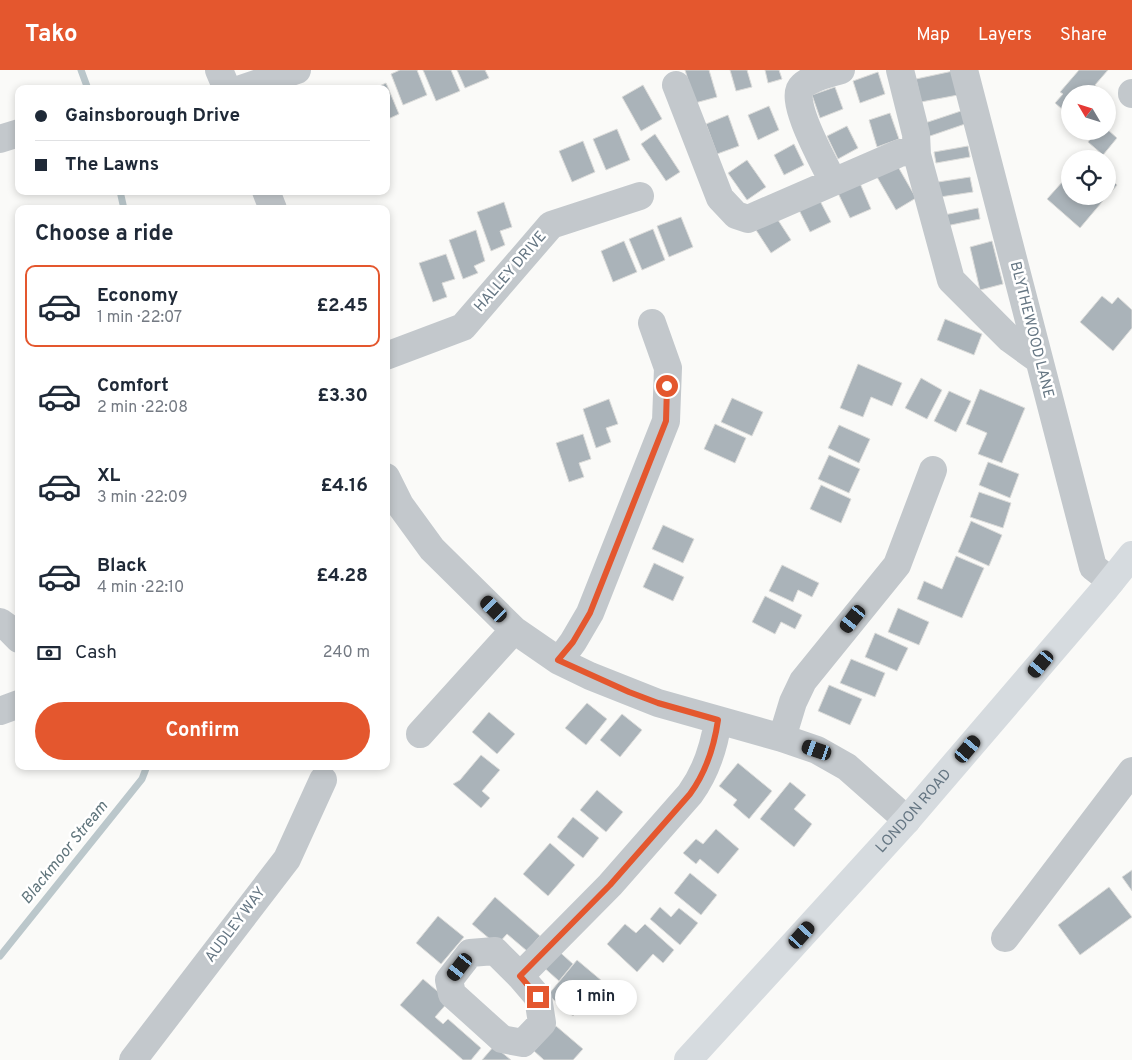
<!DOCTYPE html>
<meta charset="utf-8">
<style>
:root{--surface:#fff;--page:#f6f6f7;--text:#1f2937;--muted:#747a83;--line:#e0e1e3;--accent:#e4572e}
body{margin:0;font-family:Overpass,sans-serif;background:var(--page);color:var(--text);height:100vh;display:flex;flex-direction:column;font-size:19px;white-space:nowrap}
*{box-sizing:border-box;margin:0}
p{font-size:16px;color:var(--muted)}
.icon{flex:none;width:28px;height:28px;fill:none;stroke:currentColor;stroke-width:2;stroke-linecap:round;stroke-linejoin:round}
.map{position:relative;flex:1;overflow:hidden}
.panel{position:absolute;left:15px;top:135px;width:375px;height:565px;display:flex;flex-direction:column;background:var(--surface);border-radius:10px;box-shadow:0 2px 8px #0003}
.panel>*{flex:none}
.top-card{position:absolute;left:15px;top:15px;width:375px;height:110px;border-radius:10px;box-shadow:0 2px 8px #0003;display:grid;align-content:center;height:110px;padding:0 20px;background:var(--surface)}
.needle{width:32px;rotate:308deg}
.buttons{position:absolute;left:1061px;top:15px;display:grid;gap:10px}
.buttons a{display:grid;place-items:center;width:55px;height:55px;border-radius:50%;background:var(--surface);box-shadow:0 2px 8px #0003;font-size:25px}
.end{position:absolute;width:22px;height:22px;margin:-11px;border:6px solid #e4572e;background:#fff;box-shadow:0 0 0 2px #fff}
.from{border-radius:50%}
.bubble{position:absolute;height:35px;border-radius:18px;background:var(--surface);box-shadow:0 2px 8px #0003;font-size:16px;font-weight:700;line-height:35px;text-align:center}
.car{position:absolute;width:15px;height:30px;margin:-15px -8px;border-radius:6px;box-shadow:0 0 4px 1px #0007;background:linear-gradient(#222 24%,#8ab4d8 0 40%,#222 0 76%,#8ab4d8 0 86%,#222 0)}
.top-card b{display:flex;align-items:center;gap:18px;height:48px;font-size:19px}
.top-card b+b{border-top:1px solid var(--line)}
.top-card i{width:12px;height:12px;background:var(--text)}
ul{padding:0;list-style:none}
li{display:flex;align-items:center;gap:15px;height:82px;margin:0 10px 8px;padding:0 10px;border:2px solid transparent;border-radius:10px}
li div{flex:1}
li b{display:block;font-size:19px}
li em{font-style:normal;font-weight:700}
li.on{border-color:var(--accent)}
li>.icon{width:45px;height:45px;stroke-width:1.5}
h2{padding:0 20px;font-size:22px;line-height:60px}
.pay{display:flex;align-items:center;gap:12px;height:55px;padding:0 20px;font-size:19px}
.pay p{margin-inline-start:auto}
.primary-button{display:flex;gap:10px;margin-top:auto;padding:10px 20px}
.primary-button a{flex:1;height:58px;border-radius:30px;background:var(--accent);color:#fff;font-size:20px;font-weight:700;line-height:58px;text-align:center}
header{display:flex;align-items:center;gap:30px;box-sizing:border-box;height:70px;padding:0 25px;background:var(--accent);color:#fff}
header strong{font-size:24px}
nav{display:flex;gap:28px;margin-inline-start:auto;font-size:18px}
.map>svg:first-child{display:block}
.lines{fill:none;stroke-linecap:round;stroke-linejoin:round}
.stream{stroke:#bbc7cb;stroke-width:7}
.building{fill:#aab3b9;stroke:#dcdcda}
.minor{stroke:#c3c8cc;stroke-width:28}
.major{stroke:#d6dbdf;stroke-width:28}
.route{stroke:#e4572e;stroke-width:6}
.labels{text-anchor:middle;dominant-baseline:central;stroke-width:5;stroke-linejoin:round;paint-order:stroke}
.street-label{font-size:15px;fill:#657683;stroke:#fff}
.water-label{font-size:16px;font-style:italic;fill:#60757c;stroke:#fff}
</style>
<header>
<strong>Tako</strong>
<nav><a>Map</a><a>Layers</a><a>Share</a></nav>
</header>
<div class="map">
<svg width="1132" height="990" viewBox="0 0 1132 990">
<rect width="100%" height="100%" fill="#fafaf8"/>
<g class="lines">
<!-- stream -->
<path class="stream" d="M81,0L88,19
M120,121L124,139
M0,886L142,709L147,696"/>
</g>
<!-- building -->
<path class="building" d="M400,0H417L427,25L403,35L391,4Z
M423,0H451L460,21L436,31Z
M457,0H485L489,8L465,18Z
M685,0H709L717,27L695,33Z
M730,0H747L752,17L736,21Z
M765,0H779L782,9L768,13Z
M1079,0H1108L1095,15L1105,24H1070V46L1055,33L1063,24L1060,22Z
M953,1L958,25L921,32L916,9Z
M878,2L885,24L860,33L853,11Z
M386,13L399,44L386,50V19H373Z
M643,15L662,49L641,61L622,27Z
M835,17L843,39L820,48L812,25Z
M769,36L779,60L758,70L748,45Z
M964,40L968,53L930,66L925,53Z
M890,43L899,69L877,77L869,50Z
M728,45L739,76L717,84L706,54Z
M847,56L858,78L838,89L827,66Z
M617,59L630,90L606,100L593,69Z
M1108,60L1117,68L1103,85L1088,72L1097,61Z
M655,64L680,102L666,111L641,74Z
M583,71L595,102L572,112L559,81Z
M794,74L804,95L784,105L774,85Z
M968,76L970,87L936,93L934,82Z
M747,90L766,117L747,130L728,103Z
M897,95L916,128L896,140L877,107Z
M1108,106L1117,115L1108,126Z
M970,107L973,122L940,127L938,112Z
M1064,110L1070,115V126H1107L1080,158L1047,129Z
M859,111L871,139L850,148L837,121Z
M819,129L831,152L810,162L799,140Z
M504,132L512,157L500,161L505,175L491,181L477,142Z
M978,138L980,149L946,156L944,145Z
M681,147L693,177L669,187L657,156Z
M776,147L791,170L771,183L756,160Z
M653,159L665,190L642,200L629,169Z
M476,160L485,191L474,196L478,203L463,209L449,170Z
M624,171L637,202L613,212L601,181Z
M992,171L1003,214L980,220L970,177Z
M446,184L455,209L442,213L447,227L433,232L419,193Z
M1102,226L1112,234L1118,227L1132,240V258L1113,281L1080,252Z
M945,249L982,264L974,285L937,270Z
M858,294L902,313L892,336L871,327L863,347L840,338Z
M921,308L942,320L927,349L905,338Z
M980,319L1025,338L1002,393L978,384L987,363L966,354Z
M949,321L971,331L956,362L934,351Z
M732,328L763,342L752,366L721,352Z
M609,329L618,354L606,358L611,372L596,378L583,339Z
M715,354L746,368L735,393L704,379Z
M839,355L870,369L859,393L828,378Z
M583,364L591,389L579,393L584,407L569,412L556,373Z
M829,385L860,399L849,423L818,409Z
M988,392L1019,404L1010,428L979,415Z
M821,415L851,429L841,453L810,439Z
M979,422L1011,433L1003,458L970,447Z
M971,451L1002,465L989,496L958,482Z
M663,455L694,469L683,493L652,479Z
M956,486L984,498L962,548L917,529L924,511L942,519Z
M654,493L684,507L673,531L643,517Z
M782,495L819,513L812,527L798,520L793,532L769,521Z
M765,526L802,545L795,559L781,552L775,564L752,552Z
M898,538L929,552L919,575L888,562Z
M875,563L908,578L897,601L865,587Z
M851,589L885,603L875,627L840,613Z
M829,615L862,629L850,655L818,641Z
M587,633L607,649L586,675L565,658Z
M489,642L515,664L497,684L472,662Z
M622,644L642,660L620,687L600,670Z
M481,685L500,700L482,721L490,728L481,738L453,714L460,710Z
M738,693L772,721L749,749L733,735L737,730L719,716Z
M790,712L806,725L794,739L812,754L794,777L760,749Z
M597,720L623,742L606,762L580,740Z
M573,747L599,768L583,788L557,767Z
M716,759L739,779L718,804L700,789L696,794L683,783L696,769L703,774Z
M550,773L575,795L548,826L523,804Z
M1132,800V821L1122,807Z
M690,803L717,825L701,845L674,823Z
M1109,817L1132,847L1080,885L1058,855Z
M495,827L540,866L527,881L507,864L497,875L472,854Z
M660,837L671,847L679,838L698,853L680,875L650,849Z
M438,846L464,867L441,894L416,873Z
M625,854L636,863L645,854L674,880L663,893L653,884L637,902L607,874Z
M554,877L573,894L559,911L540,894Z
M577,890L602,911L573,946L548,925Z
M423,909L449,931L435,947L443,954L448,949L481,978L471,990H463L400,935Z
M556,956L583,979L573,990H544L534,981Z
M494,976L511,990H482Z"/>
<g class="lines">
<!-- minor -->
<path class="minor" d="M219,0L227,19
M900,0L916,64L917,85L951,210L1010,269L1039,290
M964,0L1093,497L1111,511
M676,15L720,128L736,145L748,149L900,83L912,81L917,85
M241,19L297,0
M1132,23V24
M0,69L19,63
M833,112C826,96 787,29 802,16C812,7 828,4 841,0
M266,121L273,139
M386,286L463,257L551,155L640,126
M386,407L400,435L432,479L514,560L559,591L590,606L658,633L782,668L817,680L847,697L907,750
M0,552L7,557L19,569
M559,591L573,572L590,543L666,351L668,298L652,253
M0,641L19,634
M420,664L514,560
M782,668L793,632L803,611L897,495L933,400
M1005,868L1132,701
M520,906L538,927L542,953L523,973L502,969L452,924L449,910L470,883L495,881L520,906L610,815L690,724C706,702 714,678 718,650
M133,990L287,789L323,710"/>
<!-- major -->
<path class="major" id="s1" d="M688,990L907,750L1104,520L1132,485"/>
</g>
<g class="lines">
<!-- route -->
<path class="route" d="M538,927L520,906L610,815L690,724C706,702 714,678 718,650L658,633L629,622L558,590L573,572L590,543L666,351L667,316"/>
</g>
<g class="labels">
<!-- street labels -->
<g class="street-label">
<text transform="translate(511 202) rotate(-49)">HALLEY DRIVE</text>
<text transform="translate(1031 260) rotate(76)">BLYTHEWOOD LANE</text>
<text stroke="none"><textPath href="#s1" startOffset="336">LONDON ROAD</textPath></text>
<text transform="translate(236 855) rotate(-53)">AUDLEY WAY</text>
</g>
<!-- water labels -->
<g class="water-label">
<text transform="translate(65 783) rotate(-51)">Blackmoor Stream</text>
</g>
</g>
</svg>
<div class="buttons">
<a><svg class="needle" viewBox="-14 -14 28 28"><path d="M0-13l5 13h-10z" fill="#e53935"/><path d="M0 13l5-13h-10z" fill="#747a83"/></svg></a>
<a><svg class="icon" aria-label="locate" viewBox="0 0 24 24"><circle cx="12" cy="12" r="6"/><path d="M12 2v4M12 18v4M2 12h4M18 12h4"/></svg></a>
</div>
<i class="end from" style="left:667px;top:316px"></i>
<i class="end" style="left:538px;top:927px"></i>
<div class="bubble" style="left:555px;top:910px;width:82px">1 min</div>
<i class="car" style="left:494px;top:539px;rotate:315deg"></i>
<i class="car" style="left:853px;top:549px;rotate:219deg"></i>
<i class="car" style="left:1041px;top:594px;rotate:220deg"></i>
<i class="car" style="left:968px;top:679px;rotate:40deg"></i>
<i class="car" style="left:817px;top:680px;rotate:289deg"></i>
<i class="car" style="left:802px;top:865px;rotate:42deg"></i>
<i class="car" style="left:460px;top:897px;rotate:218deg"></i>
<div class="top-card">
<b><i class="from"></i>Gainsborough Drive</b>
<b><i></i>The Lawns</b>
</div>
<section class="panel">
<h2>Choose a ride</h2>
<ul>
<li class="on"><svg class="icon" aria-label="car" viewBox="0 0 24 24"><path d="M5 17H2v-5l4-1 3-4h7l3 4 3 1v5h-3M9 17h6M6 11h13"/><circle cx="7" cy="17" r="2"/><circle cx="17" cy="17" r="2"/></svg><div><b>Economy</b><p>1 min · 22:07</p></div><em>£2.45</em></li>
<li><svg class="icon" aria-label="car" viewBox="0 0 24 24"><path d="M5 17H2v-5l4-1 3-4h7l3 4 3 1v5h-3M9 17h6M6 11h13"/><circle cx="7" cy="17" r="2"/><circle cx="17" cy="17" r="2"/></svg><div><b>Comfort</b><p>2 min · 22:08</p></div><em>£3.30</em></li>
<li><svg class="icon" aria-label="car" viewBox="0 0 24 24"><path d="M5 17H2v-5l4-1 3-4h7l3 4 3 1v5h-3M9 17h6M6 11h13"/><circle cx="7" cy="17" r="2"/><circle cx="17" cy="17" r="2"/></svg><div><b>XL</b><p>3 min · 22:09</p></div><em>£4.16</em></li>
<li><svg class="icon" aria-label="car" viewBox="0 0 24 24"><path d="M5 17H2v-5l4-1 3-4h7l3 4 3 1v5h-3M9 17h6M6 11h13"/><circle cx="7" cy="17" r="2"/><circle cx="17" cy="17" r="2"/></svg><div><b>Black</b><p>4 min · 22:10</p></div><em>£4.28</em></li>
</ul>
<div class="pay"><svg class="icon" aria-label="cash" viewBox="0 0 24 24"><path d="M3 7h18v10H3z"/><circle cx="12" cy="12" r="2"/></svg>Cash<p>240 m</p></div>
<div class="primary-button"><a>Confirm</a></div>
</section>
</div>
